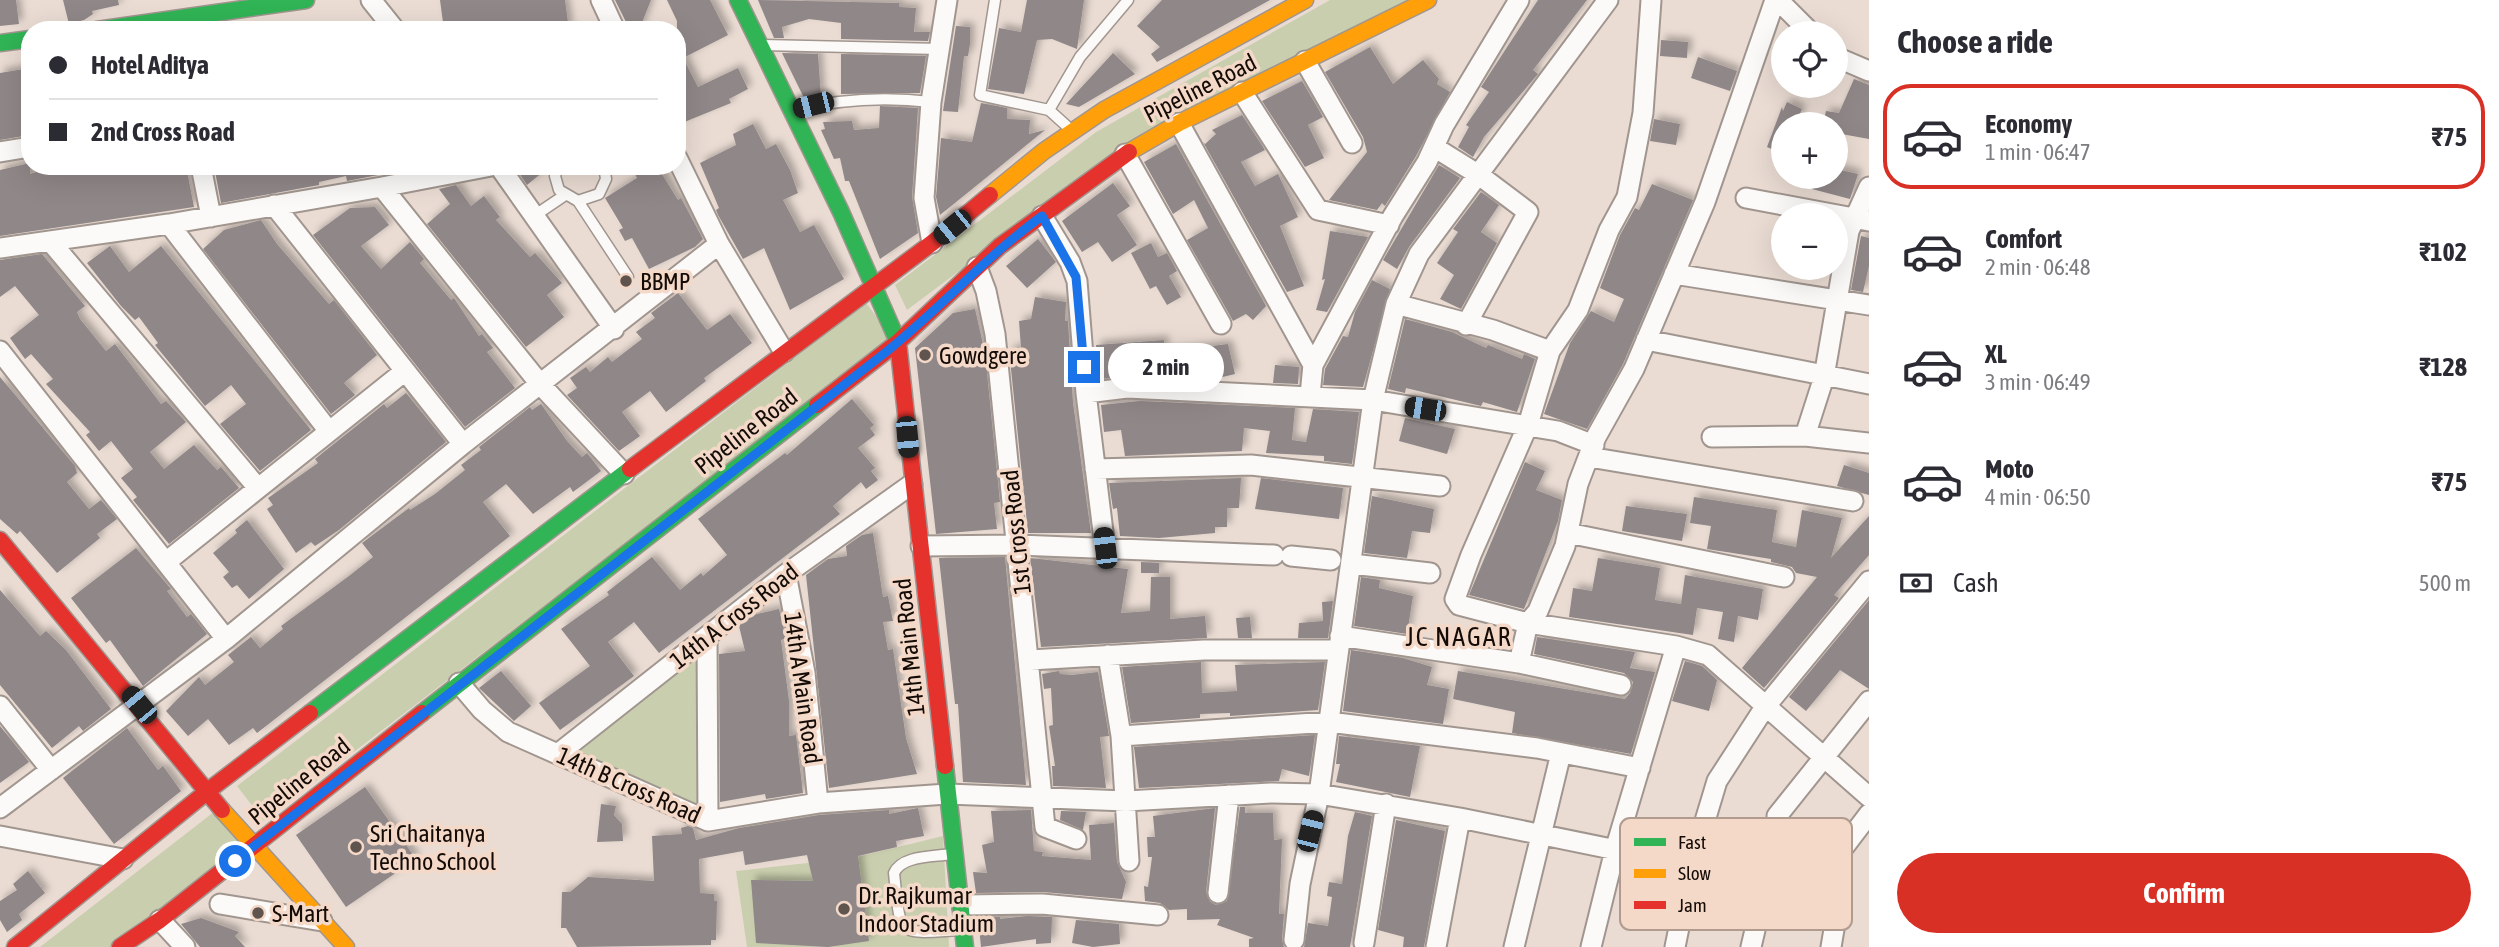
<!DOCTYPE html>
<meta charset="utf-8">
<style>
:root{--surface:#fff;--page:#f2f2f3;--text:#2b2b33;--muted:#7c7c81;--line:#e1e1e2;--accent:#d93025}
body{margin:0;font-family:"Asap Condensed",sans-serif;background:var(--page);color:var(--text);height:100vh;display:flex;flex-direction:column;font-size:26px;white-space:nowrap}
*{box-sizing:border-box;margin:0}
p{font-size:23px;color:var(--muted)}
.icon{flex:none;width:38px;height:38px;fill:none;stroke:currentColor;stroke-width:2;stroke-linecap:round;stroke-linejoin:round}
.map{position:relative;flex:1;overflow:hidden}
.panel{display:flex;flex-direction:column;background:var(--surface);width:630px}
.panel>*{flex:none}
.guide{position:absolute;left:21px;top:21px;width:665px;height:154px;border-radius:28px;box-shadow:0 7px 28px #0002;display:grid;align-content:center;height:154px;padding:0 28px;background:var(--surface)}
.tools{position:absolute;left:1771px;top:21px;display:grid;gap:14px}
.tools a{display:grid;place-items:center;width:77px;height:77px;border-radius:50%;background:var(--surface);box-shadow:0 7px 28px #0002;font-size:35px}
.end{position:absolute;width:32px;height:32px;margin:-16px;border:9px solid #1a73e8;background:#fff;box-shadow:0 0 0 4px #fff}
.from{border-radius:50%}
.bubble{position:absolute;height:49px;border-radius:24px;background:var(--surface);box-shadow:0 7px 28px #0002;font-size:23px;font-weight:700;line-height:49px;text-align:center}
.car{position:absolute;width:21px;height:42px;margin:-21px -10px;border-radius:9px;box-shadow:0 0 5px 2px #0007;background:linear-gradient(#222 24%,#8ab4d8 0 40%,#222 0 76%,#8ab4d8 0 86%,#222 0)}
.guide b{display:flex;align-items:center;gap:24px;height:66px;font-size:26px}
.guide b+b{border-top:2px solid var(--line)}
.guide i{width:18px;height:18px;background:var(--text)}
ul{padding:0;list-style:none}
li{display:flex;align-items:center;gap:21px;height:105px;margin:0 14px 10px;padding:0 14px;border:4px solid transparent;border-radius:28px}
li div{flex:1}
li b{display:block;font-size:26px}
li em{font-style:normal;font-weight:700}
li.on{border-color:var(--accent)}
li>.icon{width:63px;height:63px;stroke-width:1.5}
h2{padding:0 28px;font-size:32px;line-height:84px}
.pay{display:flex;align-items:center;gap:18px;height:77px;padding:0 28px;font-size:26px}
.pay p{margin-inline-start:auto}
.action{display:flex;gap:14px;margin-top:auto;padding:14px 28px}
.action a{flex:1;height:80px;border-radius:42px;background:var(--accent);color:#fff;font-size:28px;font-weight:700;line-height:80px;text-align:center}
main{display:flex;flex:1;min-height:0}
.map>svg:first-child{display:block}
.green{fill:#c9cfae}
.building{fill:#908788;filter:url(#shadow)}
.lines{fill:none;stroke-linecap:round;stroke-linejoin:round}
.lane-casing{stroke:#a1968f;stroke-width:13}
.street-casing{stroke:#a1968f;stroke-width:23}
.fast-casing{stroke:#a1968f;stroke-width:19}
.slow-casing{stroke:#a1968f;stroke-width:19}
.jam-casing{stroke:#a1968f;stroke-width:19}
.lane{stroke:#fcfaf8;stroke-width:10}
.street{stroke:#fcfaf8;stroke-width:19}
.fast{stroke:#30b455;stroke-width:16}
.slow{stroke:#ff9f0a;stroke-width:16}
.jam{stroke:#e5322d;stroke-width:16}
.route{stroke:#1a73e8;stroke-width:9}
.poi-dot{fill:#5f544e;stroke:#f4d9c9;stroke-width:2.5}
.labels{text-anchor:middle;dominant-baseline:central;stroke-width:7;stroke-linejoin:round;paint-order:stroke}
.street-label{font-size:24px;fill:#140b06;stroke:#f4d9c9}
.poi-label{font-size:24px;fill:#140b06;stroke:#f4d9c9;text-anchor:start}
.neighbourhood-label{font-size:26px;letter-spacing:2px;fill:#140b06;stroke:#f4d9c9}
.key{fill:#f4d9c9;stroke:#b19b8e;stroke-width:2}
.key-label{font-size:19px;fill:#140b06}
</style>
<main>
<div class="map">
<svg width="1869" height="947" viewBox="0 0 1869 947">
<defs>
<filter id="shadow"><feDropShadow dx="4.5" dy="-4.5" stdDeviation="3.5" flood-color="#0004"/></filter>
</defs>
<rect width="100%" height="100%" fill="#eadcd3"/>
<!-- green -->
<path class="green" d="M1330,0H1407L1137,138L907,310L895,285L1096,132Z
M866,303L893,338L264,821L237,786Z
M698,657L701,809L572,752Z
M219,808L246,843L114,947H40Z
M943,836L949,947H747L736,871L853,858Z"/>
<!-- building -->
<path class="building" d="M0,0H16L19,24L0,26Z
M63,0H118L119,5L92,11L93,14L84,20L69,24Z
M440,0H565L569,30H444Z
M615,0H651L639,30H630Z
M667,0H710L728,35L683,58L698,87L738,68L748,89L729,99L731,103L677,125V21Z
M758,0L899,3V7L916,8L914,32H930L928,41L841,39V23L809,19L782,27L784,38H774Z
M1027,0H1084L1077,49L1052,39L1037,40L1024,94L988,89L999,28L1021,32Z
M1162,0H1270L1157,62L1151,54L1160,47L1137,26Z
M1538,0H1587L1533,70L1538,74L1484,137L1473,157L1458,147L1469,127L1466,125L1489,92L1481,87Z
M956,26L970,27V44L968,56H964L958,112L943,111Z
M1661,40L1688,42L1687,58L1660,56Z
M1370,47L1393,84L1423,60L1439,79L1437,84L1450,92L1416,156L1385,206L1382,203L1377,210L1329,200L1367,152L1363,137L1325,72Z
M782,53L818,54L821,97L805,100Z
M1113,53L1135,74L1079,107L1066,104Z
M841,54L926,56L920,93L841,94Z
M1698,57L1737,71L1730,91L1691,78Z
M30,68V135L0,140V73Z
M1854,79L1869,85V139L1836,133V124H1823L1826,111L1839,113Z
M1302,81L1323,117L1308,125L1324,158L1305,167L1262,101Z
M1787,102L1802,109L1795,124H1783V154L1767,147L1782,107L1783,111Z
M981,103L1007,108V119L1030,120L1029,134L1045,130L940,215L936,197L941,138L972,142Z
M880,106L918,108L912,197L918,233L880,259L849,181H845L840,158L834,159L821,130L825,129L823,122L852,121L854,130L879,128Z
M1242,115L1265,150L1241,162L1255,186L1278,174L1298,217L1280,226L1304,286L1287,292L1203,142L1205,144L1216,134L1212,130Z
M1654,119L1680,124L1676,145L1650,141Z
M753,124L766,149L776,144L790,170L798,193L783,200L800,232L814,225L844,279L790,310L764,248L743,259L718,215L716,210L719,208L700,163L736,145L733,134Z
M1176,144L1266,306L1253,320L1246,314L1233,321L1187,240L1208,228L1194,200L1173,214L1144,162Z
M30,163V174L56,166H186L194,207L0,236V170Z
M1439,165L1460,178L1409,247L1397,269L1383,260Z
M214,166H425L347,181L346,176L319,182V185L221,203Z
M514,166H550L527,185Z
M631,166H657L678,200L681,198L703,239L695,247L649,269L632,238L625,241L619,230L623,228L605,198L637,178Z
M1836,169L1858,174L1850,199L1812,189L1816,177H1836Z
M1113,183L1130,206L1117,215L1137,245L1112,262L1098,242L1082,252L1062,221Z
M1652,184L1693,200L1623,364L1587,429L1544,414L1570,343L1591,311L1614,322L1624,299L1600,288L1620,235L1635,208L1639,210Z
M456,185L471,206L484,196L500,217L496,220L530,257L535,253L562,283L547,295L564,317L526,347L427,224L450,204L439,189Z
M1481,192L1499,205L1481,232L1497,243L1461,309L1440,299L1454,275L1437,263L1458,232L1453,229Z
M375,207L389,225L361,246L381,269L410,242L424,259L420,263L451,300L454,298L479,336L482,334L493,348L487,352L515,388L465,427L313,235L350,208Z
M261,220L277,244L329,304L334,300L377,355L344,383L355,395L331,414L203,249L224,230Z
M1330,231L1368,237L1327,312L1316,310L1325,279L1322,280Z
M1861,236L1869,238V266L1863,292L1851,290Z
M1038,239L1056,262L1027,288L1006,266Z
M1151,243L1158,257L1167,253L1177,271L1169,276L1181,297L1167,305L1156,286L1150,289L1131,253Z
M110,246L129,272L161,246L311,430L260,471L220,424L246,404L231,385L205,406L155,345L158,343L139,317L135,320L121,306L87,263Z
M42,254L85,306L77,312L80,319L106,351L115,344L161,404L166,401L186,422L150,452L164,469L194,445L217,470L221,467L239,488L169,544L133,500L137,497L121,478L133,469L111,441L99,451L86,435L90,432L46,384L53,379L31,354L25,359L10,338L39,315L15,286L0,297V260Z
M1372,280L1390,289L1363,387L1323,385L1325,369L1343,336L1348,337L1355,312Z
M678,293L707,330L730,314L752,343L704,378L706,381L666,412L650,391L622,412L640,436L619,451L567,395L577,388L570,378L586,367L590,372L608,357L612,362L642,339L636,332L655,318L651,313Z
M1035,297L1066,302L1065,321H1068L1073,403L1091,533H1028L1009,350L1021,348L1019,321L1031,319Z
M975,309L985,353L1000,502L994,503L997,529L936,534L915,348L953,313Z
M1405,319L1452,332L1486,348L1488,345L1522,359L1524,354L1535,359L1517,412L1483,402L1481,406L1406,388L1405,393L1388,389Z
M1164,340L1165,352L1228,344L1235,374L1210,380L1198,379L1197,372L1167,376L1098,379L1096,345Z
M1275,365L1299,367L1298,384L1273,383Z
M0,377L75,466L77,473L67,482L89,509L101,500L117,519L97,534L100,538L57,573L20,531L17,534L0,519Z
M406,393L446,442L339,530L315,546L311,542L296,553L267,509L273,505L268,498L318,463L315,459L384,404L387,408Z
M852,399L874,425L870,428L875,435L858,448L875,468L871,471L878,480L866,489L861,482L833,506L840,514L659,653L634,622L608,642L634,676L560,730L539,703L590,666L561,629L609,595L607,592L652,557L680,590L701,573L703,576L727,555L698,519L785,453L787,455Z
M1140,401L1295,408L1292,440L1306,442L1313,409L1359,412L1352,464L1324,461V456L1266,453L1270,431L1244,428L1242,451L1125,456L1121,430L1104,432L1101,405Z
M541,404L567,441L582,457L587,453L601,471L573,492L570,487L533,514L506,484L483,502L510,536L257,733L253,728L229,745L208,719L188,736L166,711L199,677L205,685L234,662L228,655L251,637L260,648L283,629L281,626L349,576L373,557L362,543L409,508L410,510L435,494L465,470L461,465L481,450L479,447L530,407L532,410Z
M1405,418L1455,429L1447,454L1399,441Z
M1525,462L1545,471L1536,490L1562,500L1558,521L1524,609L1469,595Z
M1844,465L1869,473V495L1837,486Z
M1241,478L1239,508H1227V527H1215V533L1159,538L1120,536L1117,508L1113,509L1109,483Z
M1261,478L1343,488L1339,519L1255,509Z
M1372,496L1434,509L1430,533L1412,531L1407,558L1364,553Z
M1694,497L1777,510L1772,542L1796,547L1802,510L1842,518L1831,558L1869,516V555L1834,595L1839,598L1764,688L1742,668L1817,577L1796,573L1792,567L1771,562V559L1707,549L1711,526L1690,523Z
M1626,506L1687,514L1682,541L1622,531Z
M247,520L284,569L249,599L237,585L232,588L223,577L229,572L213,553L237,533L235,530Z
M873,533L883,597L888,596L893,621L883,622L888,650L893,649L906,738L917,774L829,788L806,575L828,559L847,556L846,546L862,535Z
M136,548L171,589L167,591L187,617L191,614L207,634L143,686L110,640L106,643L71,598Z
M1005,557L1026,785L963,782L958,704H955L939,558Z
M1030,558L1128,569L1121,613L1150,611L1151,577H1170V619L1205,616L1207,638L1041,647Z
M1598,558L1660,568L1655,600L1681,604L1685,575L1763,589L1758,620L1738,616L1734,642L1718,639L1723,612L1697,608L1693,635L1569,617L1573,588L1592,591Z
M1141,562L1159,563V573H1141Z
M1361,577L1380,580L1379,588L1413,596L1407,634L1354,626Z
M0,590L40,636L46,631L66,650L111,709L83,731L79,726L52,748L0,685Z
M1869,600V689L1840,670L1806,711L1789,697Z
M1333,601L1328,638H1298L1299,623L1323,621L1322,602Z
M779,609L786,638L781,640L789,701V736L796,735L803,793L766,799L765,794L720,802L719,654L745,651L739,626L753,615Z
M1250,617L1252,638H1238L1236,618Z
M1537,637L1635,652L1630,668L1655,672L1631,754L1512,733L1515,712L1453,699L1458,671L1625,699L1630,693L1633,682L1624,673L1534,654Z
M1351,650L1403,658L1432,667L1427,685L1449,689L1443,724L1343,711Z
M1685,661L1702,666L1717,680L1709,711L1672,701Z
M1201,662L1202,693L1237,691L1235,665L1325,662L1318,710L1230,716V713L1200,714V718L1131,723L1122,667Z
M501,671L531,706L514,721L479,688Z
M1059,671L1060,674L1072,675L1098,672L1109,736L1100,737L1106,788L1053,786L1052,766H1055L1049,726L1053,725L1051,688L1044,689L1042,674Z
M0,726L29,762L0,783Z
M127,728L158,770L163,766L181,791L114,844L63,778Z
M1315,735L1309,776L1282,769L1279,781L1139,788L1134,747Z
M1339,736L1420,746L1410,797L1336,782L1340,764H1336Z
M365,787L416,859L346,907L296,835Z
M601,804L616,806L614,815L622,824L623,841L597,842Z
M1240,807H1245V813H1273L1274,840L1282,839L1279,914H1284L1282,939L1284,947H1249V939L1254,938L1217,925L1220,919L1187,920V909L1169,910L1160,903L1145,901L1144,886L1148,887L1152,857H1148L1147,837H1155L1153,816L1215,808L1206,892L1210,902L1216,905L1227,901Z
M918,808L924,836L896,841L897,847L858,856L869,941L828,947L756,943L751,880L813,881L807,855L745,865L743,851L699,859L700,893L714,894V901H717L716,940H711V945L577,947L566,928H561L562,892H570L588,877L654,881L652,836L682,834L681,828L688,826L693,828L696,840L739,828L819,815L889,810V814Z
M1031,810L1034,851L1043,852L1042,856L1091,860L1089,825L1114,823L1117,862L1126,882L1122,899L1043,892L976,893L973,872L987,873L982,845L994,842L991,811Z
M1061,811L1086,812L1083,830L1060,820Z
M1355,812L1372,816L1350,947H1304L1308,923L1328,926L1332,897L1327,896L1329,882L1342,884L1348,836Z
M1396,820L1445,831L1424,947H1403L1404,937L1378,930Z
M28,871L45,893L19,914L22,920L7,932L0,920V901L17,890L13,884Z
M1027,916L1052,917L1051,943L1036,944V939L981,947L978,917H1000V919Z
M201,918L239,932L235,936L245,947H200L181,924Z
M1076,920L1119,924L1120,944L1093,947L1072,943Z"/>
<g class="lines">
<!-- lane casing -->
<g class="lane-casing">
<path id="lane" d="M995,0L980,95L1049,110L1070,129
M763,45L940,49
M793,110C840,99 883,96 931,102
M1049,110L1080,57L1128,0
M558,166L555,176L559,190L578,201L599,194L606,179L604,166
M578,201L628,277
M534,216L565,195
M951,854C934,857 902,855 894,873C901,938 896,934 960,930"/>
</g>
<!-- street casing -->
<g class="street-casing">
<path id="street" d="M371,0L395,30
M601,0L615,30
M1778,0L1811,33
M1836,57L1869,71
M1305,61L1352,143
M1242,92L1318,210L1389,225
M1179,123L1313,365
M1434,147L1479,175L1528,212L1466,325
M0,152L30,147
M1125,154L1221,324
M201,166L211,217
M499,166L614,329
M382,187L491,166
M1869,187L1849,231L1824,377L1805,436L1869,443
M1746,198L1869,221
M274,205L463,444
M1042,216L1070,262L1077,281L1086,393L1105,548
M169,224L328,430
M50,241L257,487
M932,243L924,198L931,102L947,0
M719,244L784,352
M0,248L169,224L382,187L540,384L624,474
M977,267L986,291L995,334L1045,827L1076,839
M1674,274L1869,305
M1396,304L1493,330L1550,351
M1646,340L1869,384
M0,351L226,639
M1086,393L1127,388L1373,400L1558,431L1594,445
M1310,395L1313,365L1393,216L1427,162L1444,125L1519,0
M1712,437L1805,436
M1589,457L1853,501
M1095,469L1251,465L1440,486
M1568,533L1784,577
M921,546L1018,545L1274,555
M1291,556L1331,560
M166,562L405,371
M1352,564L1430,573
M786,574L805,673L818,803
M1340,636L1519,663L1621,685
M707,637L708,821
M1676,646L1708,655L1869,797
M1108,655L1121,736
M1030,660L1204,650H1337
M1519,663L1528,623L1459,605L1455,599L1471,555L1528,425L1550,351L1578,310L1609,230L1627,197L1643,113L1651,0
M459,683L482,710L508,732L708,821L818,803L947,794L1126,801L1271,793L1319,794L1460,818L1831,894L1839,900L1831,947
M0,706L51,770
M559,753L786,574L912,484
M0,808L226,639L463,444L719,244L677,158
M1777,816L1869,701
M0,836L123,859
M1129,861L1121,736L1329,722L1537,748L1640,768
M1812,889L1869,814
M1218,893L1229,795
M220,904L322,921
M962,905L1042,904L1158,915
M160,920L185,947
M1294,940L1300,884L1319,794L1373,400L1396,304L1419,254L1608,0
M1364,943L1386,804
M1436,947L1460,818
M1514,947L1561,753
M1591,947L1615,850L1676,646L1528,623L1538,611L1565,546L1578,484L1596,437L1634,369L1705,202L1775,0
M1675,947L1692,864L1717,781L1765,707L1869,581
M1751,947L1767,879"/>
</g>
<!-- fast casing -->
<g class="fast-casing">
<path id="fast" d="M738,0L841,212L898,342
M97,30L306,0
M0,43L30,39
M310,713L630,469
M422,713L817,405
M945,766L965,947"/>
</g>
<!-- slow casing -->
<g class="slow-casing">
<path id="slow" d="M1129,152L1179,123L1428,0
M990,195L1044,151L1104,110L1305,0
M222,810L346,947"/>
</g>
<!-- jam casing -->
<g class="jam-casing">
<path id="jam" d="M898,342L945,766
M817,405L898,342L1000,246L1129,152
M630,469L932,243L990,195
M0,540L222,810
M15,947L209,790L310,713
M120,947L160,920L422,713"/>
</g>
<!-- lane -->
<use href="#lane" class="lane"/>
<!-- street -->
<use href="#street" class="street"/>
<!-- fast -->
<use href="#fast" class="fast"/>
<!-- slow -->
<use href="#slow" class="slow"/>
<!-- jam -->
<use href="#jam" class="jam"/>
</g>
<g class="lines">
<!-- route -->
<path class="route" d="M235,861C451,691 668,521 886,352C940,309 984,258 1042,216L1076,277L1084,367"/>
</g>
<!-- markers -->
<g class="poi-dot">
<circle cx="626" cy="281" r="7"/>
<circle cx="925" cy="355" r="7"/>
<circle cx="356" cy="847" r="7"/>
<circle cx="844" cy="909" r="7"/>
<circle cx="258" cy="913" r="7"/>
</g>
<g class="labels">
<!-- street labels -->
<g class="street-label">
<text transform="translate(1200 88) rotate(-27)">Pipeline Road</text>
<text transform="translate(746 431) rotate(-38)">Pipeline Road</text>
<text transform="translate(1016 532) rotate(-96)">1st Cross Road</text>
<text transform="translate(734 616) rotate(-38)">14th A Cross Road</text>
<text transform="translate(909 647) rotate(-96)">14th Main Road</text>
<text transform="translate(803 688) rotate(82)">14th A Main Road</text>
<text transform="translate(299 781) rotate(-39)">Pipeline Road</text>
<text transform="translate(629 785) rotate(24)">14th B Cross Road</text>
</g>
<!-- poi labels -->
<g class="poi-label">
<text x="640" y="281">BBMP</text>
<text x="939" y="355">Gowdgere</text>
<text x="370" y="833">Sri Chaitanya<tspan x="370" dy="28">Techno School</tspan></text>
<text x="858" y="895">Dr. Rajkumar<tspan x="858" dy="28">Indoor Stadium</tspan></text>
<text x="272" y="913">S-Mart</text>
</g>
<!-- neighbourhood labels -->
<g class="neighbourhood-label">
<text x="1459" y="637">JC NAGAR</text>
</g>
</g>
<!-- legend -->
<rect x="1620" y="818" width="232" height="112" rx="10" class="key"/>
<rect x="1634" y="838" width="32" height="8" fill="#30b455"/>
<rect x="1634" y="869" width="32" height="9" fill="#ff9f0a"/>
<rect x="1634" y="901" width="32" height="8" fill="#e5322d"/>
<g class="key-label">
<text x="1678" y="849">Fast</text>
<text x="1678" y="880">Slow</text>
<text x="1678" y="912">Jam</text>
</g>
</svg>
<div class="tools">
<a><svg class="icon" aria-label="locate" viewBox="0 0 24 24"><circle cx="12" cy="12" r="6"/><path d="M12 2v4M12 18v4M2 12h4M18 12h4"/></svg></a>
<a>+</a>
<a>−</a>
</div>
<i class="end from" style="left:235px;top:861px"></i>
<i class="end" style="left:1084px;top:367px"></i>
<div class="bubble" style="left:1108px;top:343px;width:116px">2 min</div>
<i class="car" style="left:813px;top:105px;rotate:256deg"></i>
<i class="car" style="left:952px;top:227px;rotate:231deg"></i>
<i class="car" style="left:1425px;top:409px;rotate:279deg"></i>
<i class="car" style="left:907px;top:437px;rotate:175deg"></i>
<i class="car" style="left:1105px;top:548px;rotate:353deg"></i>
<i class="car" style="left:139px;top:705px;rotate:320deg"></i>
<i class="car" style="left:1310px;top:831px;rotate:14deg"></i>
<div class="guide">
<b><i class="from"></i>Hotel Aditya</b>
<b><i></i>2nd Cross Road</b>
</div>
</div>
<section class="panel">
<h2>Choose a ride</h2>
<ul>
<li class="on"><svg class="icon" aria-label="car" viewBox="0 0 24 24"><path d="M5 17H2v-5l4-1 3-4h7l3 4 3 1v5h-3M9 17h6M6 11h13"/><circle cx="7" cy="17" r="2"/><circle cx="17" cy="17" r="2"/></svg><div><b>Economy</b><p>1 min · 06:47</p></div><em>₹75</em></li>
<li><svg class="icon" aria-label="car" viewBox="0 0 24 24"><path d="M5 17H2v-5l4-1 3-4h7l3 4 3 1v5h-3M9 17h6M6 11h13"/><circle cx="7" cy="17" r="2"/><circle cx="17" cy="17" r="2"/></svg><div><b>Comfort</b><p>2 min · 06:48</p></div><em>₹102</em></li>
<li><svg class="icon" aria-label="car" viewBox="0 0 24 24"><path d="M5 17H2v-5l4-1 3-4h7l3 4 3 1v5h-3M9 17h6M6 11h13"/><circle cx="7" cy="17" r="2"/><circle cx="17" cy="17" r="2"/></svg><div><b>XL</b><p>3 min · 06:49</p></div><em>₹128</em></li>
<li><svg class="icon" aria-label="car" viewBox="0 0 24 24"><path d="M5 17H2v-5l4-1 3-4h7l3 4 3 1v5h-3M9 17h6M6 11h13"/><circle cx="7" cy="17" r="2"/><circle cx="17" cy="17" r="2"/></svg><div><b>Moto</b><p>4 min · 06:50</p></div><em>₹75</em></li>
</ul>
<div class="pay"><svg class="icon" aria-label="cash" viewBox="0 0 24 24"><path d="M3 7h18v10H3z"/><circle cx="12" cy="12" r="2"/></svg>Cash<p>500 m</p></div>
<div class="action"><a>Confirm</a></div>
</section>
</main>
